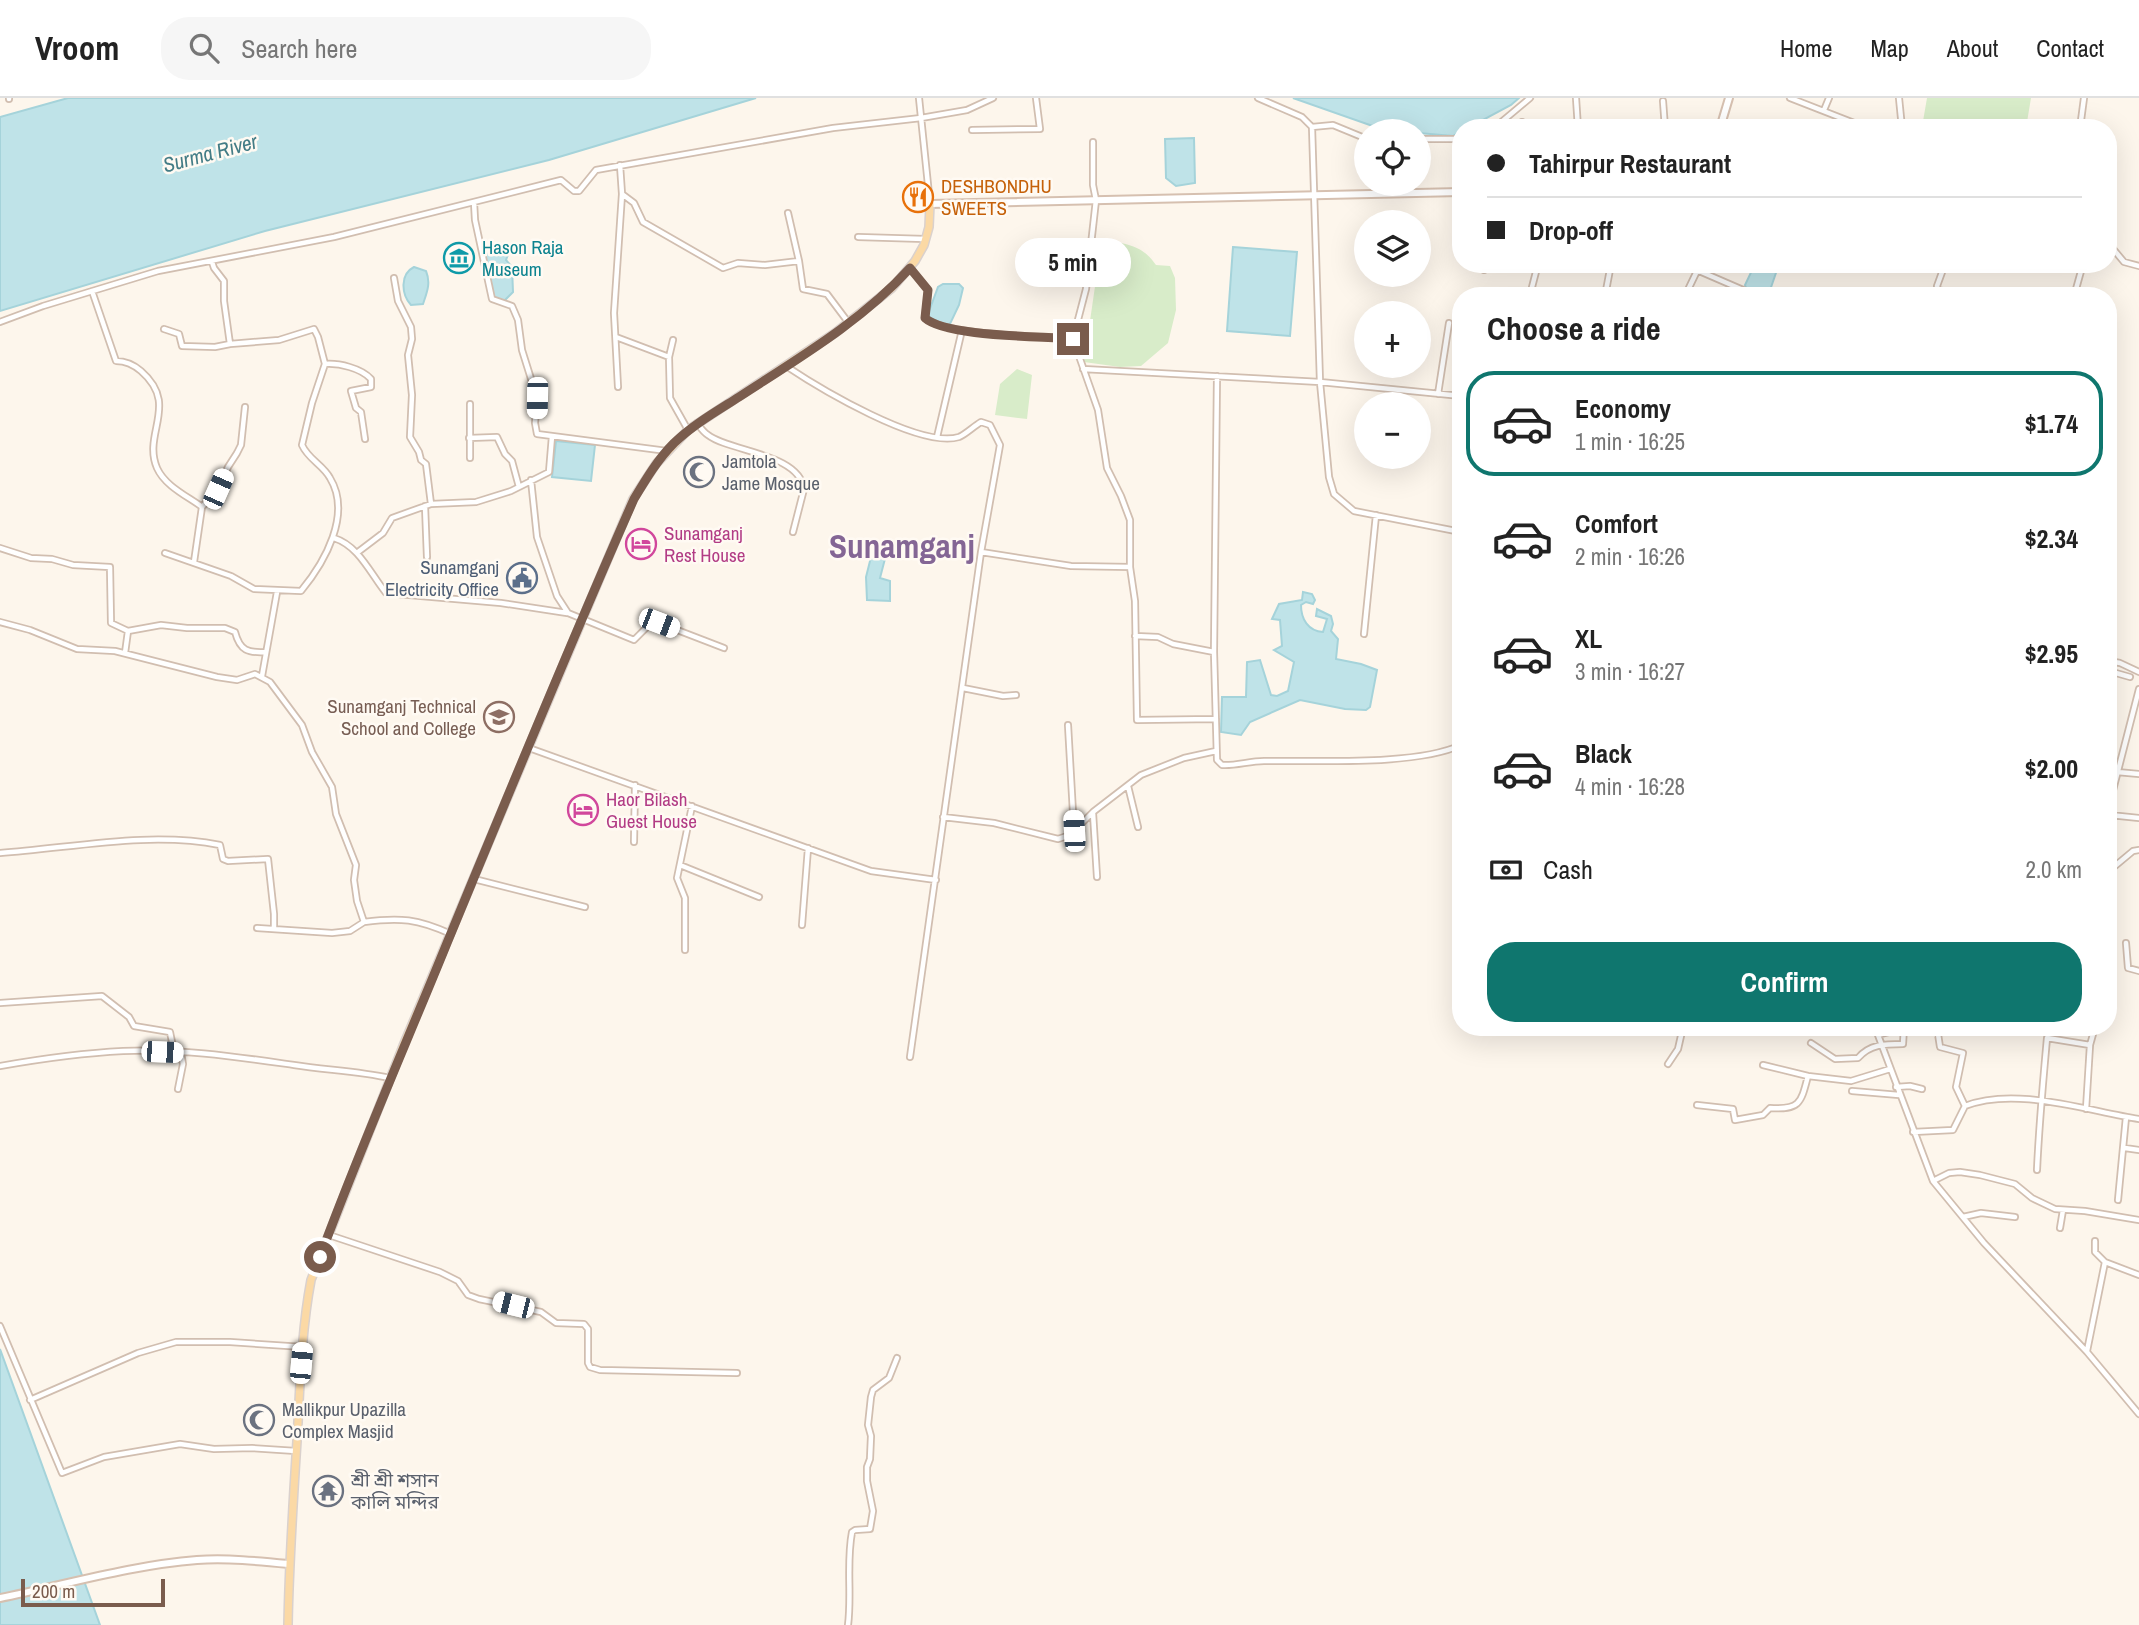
<!DOCTYPE html>
<meta charset="utf-8">
<style>
:root{--surface:#fff;--page:#f6f6f6;--text:#222;--muted:#767676;--line:#e0e0e0;--accent:#0f766e}
body{margin:0;font-family:"Archivo Narrow","Noto Sans Bengali",sans-serif;background:var(--page);color:var(--text);height:100vh;display:flex;flex-direction:column;font-size:26px;white-space:nowrap}
*{box-sizing:border-box;margin:0}
p{font-size:23px;color:var(--muted)}
.icon{flex:none;width:38px;height:38px;fill:none;stroke:currentColor;stroke-width:2;stroke-linecap:round;stroke-linejoin:round}
.map{position:relative;flex:1;overflow:hidden}
.side{position:absolute;left:1452px;top:189px;width:665px;height:749px;display:flex;flex-direction:column;background:var(--surface);border-radius:28px;box-shadow:0 7px 28px #0002}
.side>*{flex:none}
.guide{position:absolute;left:1452px;top:21px;width:665px;height:154px;border-radius:28px;box-shadow:0 7px 28px #0002;display:grid;align-content:center;height:154px;padding:0 35px;background:var(--surface)}
.buttons{position:absolute;left:1354px;top:21px;display:grid;gap:14px}
.buttons a{display:grid;place-items:center;width:77px;height:77px;border-radius:50%;background:var(--surface);box-shadow:0 7px 28px #0002;font-size:35px}
.scale{position:absolute;left:21px;bottom:18px;width:144px;box-sizing:border-box;padding-left:7px;border:4px solid #7a5c4d;border-top:0;font-size:19px;line-height:24px;white-space:nowrap;color:#7a5c4d;-webkit-text-stroke:5px #fffaf3;paint-order:stroke}
.end{position:absolute;width:32px;height:32px;margin:-16px;border:9px solid #7a5c4d;background:#fff;box-shadow:0 0 0 4px #fff}
.from{border-radius:50%}
.bubble{position:absolute;height:49px;border-radius:24px;background:var(--surface);box-shadow:0 7px 28px #0002;font-size:23px;font-weight:800;line-height:49px;text-align:center}
.car{position:absolute;width:21px;height:42px;margin:-21px -10px;border-radius:9px;box-shadow:0 0 5px 2px #0007;background:linear-gradient(#fff 24%,#345 0 40%,#fff 0 76%,#345 0 86%,#fff 0)}
.guide b{display:flex;align-items:center;gap:24px;height:66px;font-size:26px}
.guide b+b{border-top:2px solid var(--line)}
.guide i{width:18px;height:18px;background:var(--text)}
ul{padding:0;list-style:none}
li{display:flex;align-items:center;gap:21px;height:105px;margin:0 14px 10px;padding:0 21px;border:4px solid transparent;border-radius:28px}
li div{flex:1}
li b{display:block;font-size:26px}
li em{font-style:normal;font-weight:800}
li.current{border-color:var(--accent)}
li>.icon{width:63px;height:63px;stroke-width:1.5}
h2{padding:0 35px;font-size:32px;line-height:84px}
.pay{display:flex;align-items:center;gap:18px;height:77px;padding:0 35px;font-size:26px}
.pay p{margin-inline-start:auto}
.button{display:flex;gap:14px;margin-top:auto;padding:14px 35px}
.button a{flex:1;height:80px;border-radius:28px;background:var(--accent);color:#fff;font-size:28px;font-weight:800;line-height:80px;text-align:center}
header{display:flex;align-items:center;gap:42px;box-sizing:border-box;height:98px;padding:0 35px;background:var(--surface);border-bottom:2px solid var(--line)}
header strong{font-size:33px}
nav{display:flex;gap:38px;margin-inline-start:auto;font-size:24px}
.search{width:490px;height:63px;background:var(--page);display:flex;align-items:center;gap:18px;box-sizing:border-box;padding:0 24px;border-radius:28px;color:var(--muted);font-size:26px}
.map>svg:first-child{display:block}
.green{fill:#d8ecc9}
.water{fill:#bfe3e8;stroke:#a5d3da;stroke-width:2}
.lines{fill:none;stroke-linecap:round;stroke-linejoin:round}
.minor-casing{stroke:#d1beb0;stroke-width:8}
.secondary-casing{stroke:#d6c0b0;stroke-width:10}
.primary-casing{stroke:#dad1cd;stroke-width:10}
.minor{stroke:#fff;stroke-width:4.5}
.secondary{stroke:#fff;stroke-width:6}
.primary{stroke:#fbd9a5;stroke-width:7}
.route{stroke:#7a5c4d;stroke-width:9}
.labels{text-anchor:middle;dominant-baseline:central;stroke-width:5;stroke-linejoin:round;paint-order:stroke}
.food-label{font-size:19px;fill:#c56008;stroke:#fffaf3;text-anchor:start}
.culture-label{font-size:19px;fill:#0d838f;stroke:#fffaf3;text-anchor:start}
.worship-label{font-size:19px;fill:#5b616d;stroke:#fffaf3;text-anchor:start}
.hotel-label{font-size:19px;fill:#b23c85;stroke:#fffaf3;text-anchor:start}
.service-label{font-size:19px;fill:#4e5e75;stroke:#fffaf3;text-anchor:end}
.education-label{font-size:19px;fill:#785e54;stroke:#fffaf3;text-anchor:end}
.water-label{font-size:21px;font-style:italic;fill:#437c86;stroke:#fffaf3}
.town-label{font-size:33px;font-weight:bold;fill:#846695;stroke:#fffaf3}
</style>
<header>
<strong>Vroom</strong>
<div class="search"><svg class="icon" aria-label="search" viewBox="0 0 24 24"><circle cx="10" cy="10" r="6"/><path d="M15 15l6 6"/></svg>Search here</div>
<nav><a>Home</a><a>Map</a><a>About</a><a>Contact</a></nav>
</header>
<div class="map">
<svg width="2139" height="1527" viewBox="0 0 2139 1527">
<rect width="100%" height="100%" fill="#fdf6ec"/>
<!-- green -->
<path class="green" d="M1927,0H2031L2026,30H1925L1922,29Z
M1121,145C1138,149 1146,153 1156,167L1170,168L1175,180L1176,212L1168,245L1141,268L1120,269L1084,264L1099,161L1109,148Z
M1017,271L1032,277L1027,321L995,317L1000,286Z"/>
<!-- water -->
<path class="water" d="M68,0H756L549,62L265,133L0,213V19Z
M1293,0H1519L1511,7L1468,30H1461V33L1453,38L1384,32Z
M1194,40L1195,85L1176,88L1166,80L1165,41Z
M493,148L506,151L509,154L506,162L512,169L513,194L504,203L493,199L485,161V157L492,154Z
M1233,149L1297,154L1290,238L1227,233Z
M1755,166H1779L1768,198H1749L1745,187Z
M414,169L426,173C431,185 427,194 423,206L411,207C401,196 400,176 414,169Z
M943,186H959L963,190L959,207L949,228L929,220L928,216L938,189Z
M556,343L595,347L591,383L552,379Z
M874,447L888,449L880,480L890,483V503L867,502L866,479Z
M1303,494L1312,496L1315,502L1313,506L1306,504L1301,507C1301,521 1308,533 1323,534L1327,521L1316,518L1317,511L1331,518L1333,526L1331,533L1338,541L1336,561L1361,566L1377,572L1370,609L1366,612L1345,611L1300,602L1250,624L1241,637L1221,634L1222,599H1246L1247,564L1260,562L1271,597L1277,598L1288,593L1294,564L1274,552L1282,548L1280,522L1272,521L1279,506L1302,502Z
M0,1251L100,1527H0Z"/>
<g class="lines">
<!-- minor casing -->
<g class="minor-casing">
<path id="minor" d="M9,0V1
M919,0L930,106
M1258,0L1302,19L1312,29L1333,27L1367,41
M1576,0L1578,30
M1790,0L1867,30
M1899,0L1902,30
M1663,3L1665,30
M1824,12L1829,0
M1312,29L1320,284L1329,379L1334,396L1354,413L1461,434
M1489,30L1499,26L1530,0
M1522,30V24
M2080,30L2084,0
M972,32L1040,31L1036,0
M1419,41H1461
M1093,44V87L1096,102L1086,191L1073,241L1098,312L1107,370L1121,398L1130,422V469L1135,503L1137,622L1216,621
M620,67L622,96L634,105L643,124L723,170L738,165L765,167L799,163L803,191L827,196L848,224
M1378,95V86
M474,104L475,122L492,201L512,208L518,222L522,252L537,300L535,325L537,336L667,353
M788,115L799,163
M858,139L925,141
M2109,146L2124,164L2139,168
M1683,166L1757,198
M910,170L928,192L925,220C945,238 1042,238 1073,241
M1484,172V166
M394,180L398,203L411,229L412,241L408,257L412,297L410,339L419,354L421,362L426,366L431,406
M2076,191L2083,166
M1606,192L1626,198
M1937,192L1969,198
M92,193L116,263C126,263 134,267 141,273C180,307 142,335 157,370C165,388 187,398 202,409
M1531,193L1538,166
M1605,198L1611,166
M1685,198L1697,173
M1939,198L1937,188L1945,166
M0,224L43,208L158,173L334,139L561,82L574,93H579L596,72L833,30L921,20L967,12L993,0
M164,231L179,236L182,248L215,249L230,246L224,203V183L214,170L212,164
M616,239L669,259
M673,242L669,259L670,300L688,332
M325,266C339,265 361,270 371,281V289L351,293L356,310L361,314L365,341
M786,268C819,290 920,351 959,339C966,336 974,328 981,324L990,327L1000,347L981,454L910,959
M1083,271L1320,284L1461,298
M1217,278L1214,554L1217,662L1222,667C1236,668 1249,663 1264,663C1316,662 1416,668 1461,647
M618,289L614,215L622,96
M1438,296L1449,225
M697,325C700,329 703,334 708,337C730,354 799,355 804,391L793,434
M937,339L962,232
M469,340L497,339L505,356L512,363L519,389
M470,360V306
M531,382L537,439L557,498L568,515L634,542L650,526L659,525L724,550
M425,408L427,459
M334,440C359,448 370,475 386,495L501,505L567,515
M0,450L31,460L52,461L73,467L110,469L111,525L128,533L125,555
M358,454L383,435L392,420L431,406L476,404L511,393L549,374L552,338
M981,454L1071,468L1130,469
M165,455L231,478L254,491L301,493C325,464 352,416 330,380C323,367 308,361 302,347L312,305L325,266L318,239L314,231L279,242L230,246
M194,464L202,409L218,391L228,369L237,355L241,347L245,309
M0,524L30,532L77,551L115,553L217,579L237,582L255,576L270,584L302,627L312,654L332,689L336,716L356,767L354,782L357,803L364,824C400,819 418,821 451,836
M128,533L161,527L187,530H225L235,534C240,553 248,555 266,554
M1364,536L1376,417
M1135,538L1158,539L1173,546L1214,554
M1458,552L1461,532
M2109,563L2120,565L2139,574
M2109,573L2130,579
M262,578L277,494
M963,590L1003,598L1016,597
M1068,627L1074,732
M529,650L871,773L936,782
M2117,674L2139,676
M1128,688L1138,729
M1093,715L1097,779
M2110,717L2139,720
M943,719L994,725L1058,741L1070,737L1093,714L1141,677L1184,660L1216,653
M634,744L635,687
M0,755C72,750 148,733 220,747L223,761L228,763L268,761L274,816V831
M680,767L759,799
M2112,770L2111,700L2139,591
M2109,773L2133,753L2139,752
M474,781L585,809
M802,827L808,750
M257,830L332,835L350,833L364,824
M2126,845L2128,870L2139,873
M685,852V800L677,780L692,708
M0,905L102,898L129,919L134,928L170,934L173,949L181,955L183,966L178,991
M1875,929L1933,1083L1984,1145L2087,1254L2139,1316
M1930,929L1938,936L1940,949L1963,955L1956,989L1965,1008
M1878,937L1904,930
M1811,945L1835,961L1858,960C1870,946 1885,946 1903,946L1904,929
M2090,947L2095,929
M1668,966L1678,951L1683,929
M1763,967L1808,978L1851,983L1890,971
M0,968C40,961 82,955 123,953C180,950 238,959 294,967C326,972 358,973 390,980
M1896,989L1910,988L1922,991
M1852,993L1899,997
M1697,1007L1733,1011L1735,1022L1763,1017L1770,1010C1800,1012 1801,1005 1808,978
M1913,1034L1953,1032L1965,1008C2016,988 2087,1013 2139,1021
M2125,1050L2139,1052
M2037,1072C2039,1027 2043,984 2047,940L2090,947L2086,1011
M1933,1083L1949,1075L1960,1074L1980,1077L2015,1086L2032,1100L2055,1111L2085,1113L2139,1122
M2118,1102L2126,1019
M1963,1119L1981,1115L2015,1119
M2060,1130L2063,1112
M329,1137L440,1174L458,1183L468,1197L479,1201L541,1214L556,1225L584,1226L588,1231V1265L590,1269L600,1272L737,1275
M2095,1143V1154L2105,1164
M0,1228L62,1375L104,1359L180,1346L214,1351L252,1350L296,1353
M2087,1253L2105,1164L2139,1177
M30,1302L138,1255L176,1244H230L303,1249
M848,1527C852,1496 846,1465 852,1434L855,1432L870,1431L873,1413L867,1383V1369L870,1361L871,1338L868,1327L871,1299L873,1292L889,1280L897,1260"/>
</g>
<!-- secondary casing -->
<g class="secondary-casing">
<path id="secondary" d="M1720,30L1729,0
M930,106L1461,94
M0,1500C64,1487 132,1467 197,1462C227,1460 258,1463 289,1466"/>
</g>
<!-- primary casing -->
<g class="primary-casing">
<path id="primary" d="M288,1527C289,1466 293,1405 297,1343C300,1290 301,1235 311,1182L403,948L633,401L656,366L688,332L835,235L892,190L915,163L924,147L929,129L930,106"/>
</g>
<!-- minor -->
<use href="#minor" class="minor"/>
<!-- secondary -->
<use href="#secondary" class="secondary"/>
<!-- primary -->
<use href="#primary" class="primary"/>
</g>
<g class="lines">
<!-- route -->
<path class="route" d="M320,1159C358,1055 403,953 445,850C507,700 568,550 634,401C646,381 658,361 674,345C694,326 717,313 739,299C799,260 862,223 910,170L928,192L925,220C946,239 1041,238 1073,241"/>
</g>
<!-- icons -->
<defs>
<g id="restaurant-ring" transform="scale(1.575)"><circle r="9.5" fill="#fffaf3" stroke="#e8710a" stroke-width="1.5"/><path d="M-5-6h1v4h1v-4h1v4h1v-4h1v5L-1.5 .5V6h-2V.5L-5-1ZM5-6V6H3V1.5H1.5Q1.5-4 5-6Z" fill="#e8710a"/></g>
<g id="museum-ring" transform="scale(1.575)"><circle r="9.5" fill="#fffaf3" stroke="#0f9aa8" stroke-width="1.5"/><path d="M0-6L6-3V-2H-6V-3ZM-5-1h2V3h-2ZM-1-1h2V3h-2ZM3-1h2V3H3ZM-6 4H6V6H-6Z" fill="#0f9aa8"/></g>
<g id="mosque-ring" transform="scale(1.575)"><circle r="9.5" fill="#fffaf3" stroke="#6b7280" stroke-width="1.5"/><path d="M3.5-4.9A6 6 0 1 0 3.5 4.9A5 5 0 1 1 3.5-4.9Z" fill="#6b7280"/></g>
<g id="hotel-ring" transform="scale(1.575)"><circle r="9.5" fill="#fffaf3" stroke="#d1479c" stroke-width="1.5"/><path d="M-6-4.5h1.5V1H6V5H4.5V3h-9V5H-6ZM-4 0a1.8 1.8 0 1 1 3.6 0ZM.5 0V-2.5h3Q6-2.5 6 0Z" fill="#d1479c"/></g>
<g id="civic-ring" transform="scale(1.575)"><circle r="9.5" fill="#fffaf3" stroke="#5c6f8a" stroke-width="1.5"/><path d="M-.6-6.5H3V-4.5H.6V-3L4-1V1h2V6H-6V1h2V-1L-.6-3ZM-1.2 2.5V6h2.4V2.5Z" fill="#5c6f8a"/></g>
<g id="university-ring" transform="scale(1.575)"><circle r="9.5" fill="#fffaf3" stroke="#8d6e63" stroke-width="1.5"/><path d="M0-5L7-2L0 1L-7-2ZM-4 1L0 2.5L4 1V4Q0 6-4 4Z" fill="#8d6e63"/></g>
<g id="temple-ring" transform="scale(1.575)"><circle r="9.5" fill="#fffaf3" stroke="#6b7280" stroke-width="1.5"/><path d="M0-6L5-2H3V0L6.5 2.5H4V6H1.5V3h-3V6H-4V2.5H-6.5L-3 0V-2H-5Z" fill="#6b7280"/></g>
</defs>
<g fill-rule="evenodd">
<use href="#restaurant-ring" x="918" y="99"/>
<use href="#museum-ring" x="459" y="160"/>
<use href="#mosque-ring" x="699" y="374"/>
<use href="#hotel-ring" x="641" y="446"/>
<use href="#civic-ring" x="522" y="480"/>
<use href="#university-ring" x="499" y="619"/>
<use href="#hotel-ring" x="583" y="712"/>
<use href="#mosque-ring" x="259" y="1322"/>
<use href="#temple-ring" x="328" y="1393"/>
</g>
<g class="labels">
<!-- food labels -->
<g class="food-label">
<text x="941" y="88">DESHBONDHU<tspan x="941" dy="22">SWEETS</tspan></text>
</g>
<!-- culture labels -->
<g class="culture-label">
<text x="482" y="149">Hason Raja<tspan x="482" dy="22">Museum</tspan></text>
</g>
<!-- worship labels -->
<g class="worship-label">
<text x="722" y="363">Jamtola<tspan x="722" dy="22">Jame Mosque</tspan></text>
<text x="282" y="1311">Mallikpur Upazilla<tspan x="282" dy="22">Complex Masjid</tspan></text>
<text x="351" y="1382">শ্রী শ্রী শসান<tspan x="351" dy="22">কালি মন্দির</tspan></text>
</g>
<!-- hotel labels -->
<g class="hotel-label">
<text x="664" y="435">Sunamganj<tspan x="664" dy="22">Rest House</tspan></text>
<text x="606" y="701">Haor Bilash<tspan x="606" dy="22">Guest House</tspan></text>
</g>
<!-- service labels -->
<g class="service-label">
<text x="499" y="469">Sunamganj<tspan x="499" dy="22">Electricity Office</tspan></text>
</g>
<!-- education labels -->
<g class="education-label">
<text x="476" y="608">Sunamganj Technical<tspan x="476" dy="22">School and College</tspan></text>
</g>
<!-- water labels -->
<g class="water-label">
<text transform="translate(210 55) rotate(-15)">Surma River</text>
</g>
<!-- town labels -->
<g class="town-label">
<text x="902" y="448">Sunamganj</text>
</g>
</g>
</svg>
<div class="buttons">
<a><svg class="icon" aria-label="locate" viewBox="0 0 24 24"><circle cx="12" cy="12" r="6"/><path d="M12 2v4M12 18v4M2 12h4M18 12h4"/></svg></a>
<a><svg class="icon" aria-label="layers" viewBox="0 0 24 24"><path d="M12 4l9 5-9 5-9-5zM3 14l9 5 9-5"/></svg></a>
<a>+</a>
<a>−</a>
</div>
<div class="scale">200 m</div>
<i class="end from" style="left:320px;top:1159px"></i>
<i class="end" style="left:1073px;top:241px"></i>
<div class="bubble" style="left:1015px;top:140px;width:116px">5 min</div>
<i class="car" style="left:537px;top:300px;rotate:181deg"></i>
<i class="car" style="left:218px;top:391px;rotate:24deg"></i>
<i class="car" style="left:659px;top:525px;rotate:111deg"></i>
<i class="car" style="left:1074px;top:733px;rotate:357deg"></i>
<i class="car" style="left:162px;top:954px;rotate:92deg"></i>
<i class="car" style="left:513px;top:1207px;rotate:284deg"></i>
<i class="car" style="left:301px;top:1265px;rotate:5deg"></i>
<div class="guide">
<b><i class="from"></i>Tahirpur Restaurant</b>
<b><i></i>Drop-off</b>
</div>
<section class="side">
<h2>Choose a ride</h2>
<ul>
<li class="current"><svg class="icon" aria-label="car" viewBox="0 0 24 24"><path d="M5 17H2v-5l4-1 3-4h7l3 4 3 1v5h-3M9 17h6M6 11h13"/><circle cx="7" cy="17" r="2"/><circle cx="17" cy="17" r="2"/></svg><div><b>Economy</b><p>1 min · 16:25</p></div><em>$1.74</em></li>
<li><svg class="icon" aria-label="car" viewBox="0 0 24 24"><path d="M5 17H2v-5l4-1 3-4h7l3 4 3 1v5h-3M9 17h6M6 11h13"/><circle cx="7" cy="17" r="2"/><circle cx="17" cy="17" r="2"/></svg><div><b>Comfort</b><p>2 min · 16:26</p></div><em>$2.34</em></li>
<li><svg class="icon" aria-label="car" viewBox="0 0 24 24"><path d="M5 17H2v-5l4-1 3-4h7l3 4 3 1v5h-3M9 17h6M6 11h13"/><circle cx="7" cy="17" r="2"/><circle cx="17" cy="17" r="2"/></svg><div><b>XL</b><p>3 min · 16:27</p></div><em>$2.95</em></li>
<li><svg class="icon" aria-label="car" viewBox="0 0 24 24"><path d="M5 17H2v-5l4-1 3-4h7l3 4 3 1v5h-3M9 17h6M6 11h13"/><circle cx="7" cy="17" r="2"/><circle cx="17" cy="17" r="2"/></svg><div><b>Black</b><p>4 min · 16:28</p></div><em>$2.00</em></li>
</ul>
<div class="pay"><svg class="icon" aria-label="cash" viewBox="0 0 24 24"><path d="M3 7h18v10H3z"/><circle cx="12" cy="12" r="2"/></svg>Cash<p>2.0 km</p></div>
<div class="button"><a>Confirm</a></div>
</section>
</div>
